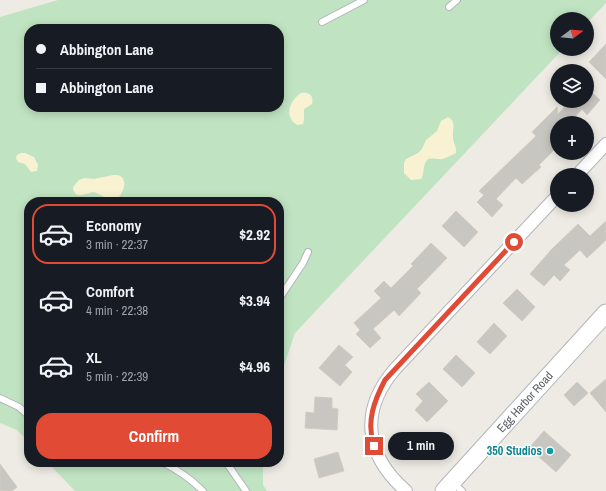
<!DOCTYPE html>
<meta charset="utf-8">
<style>
:root{--surface:#171b24;--page:#242831;--text:#f1f3f6;--muted:#9ea1a6;--line:#363941;--accent:#e14b35}
body{margin:0;font-family:"Archivo Narrow",sans-serif;background:var(--page);color:var(--text);height:100vh;display:flex;flex-direction:column;font-size:15px;white-space:nowrap}
*{box-sizing:border-box;margin:0}
p{font-size:13px;color:var(--muted)}
.icon{flex:none;width:22px;height:22px;fill:none;stroke:currentColor;stroke-width:2;stroke-linecap:round;stroke-linejoin:round}
.map{position:relative;flex:1;overflow:hidden}
.drawer{position:absolute;left:24px;top:197px;width:260px;height:270px;display:flex;flex-direction:column;background:var(--surface);border-radius:16px;box-shadow:0 2px 10px #0003}
.drawer>*{flex:none}
.banner{position:absolute;left:24px;top:24px;width:260px;height:88px;border-radius:16px;box-shadow:0 2px 10px #0003;display:grid;align-content:center;height:88px;padding:0 12px;background:var(--surface)}
.needle{width:26px;rotate:74deg}
.tools{position:absolute;left:550px;top:12px;display:grid;gap:8px}
.tools a{display:grid;place-items:center;width:44px;height:44px;border-radius:50%;background:var(--surface);box-shadow:0 2px 10px #0003;font-size:20px}
.end{position:absolute;width:18px;height:18px;margin:-9px;border:5px solid #e14b35;background:#fff;box-shadow:0 0 0 2px #fff}
.from{border-radius:50%}
.bubble{position:absolute;height:28px;border-radius:14px;background:var(--surface);box-shadow:0 2px 10px #0003;font-size:13px;font-weight:800;line-height:28px;text-align:center}
.banner b{display:flex;align-items:center;gap:14px;height:38px;font-size:15px}
.banner b+b{border-top:1px solid var(--line)}
.banner i{width:10px;height:10px;background:var(--text)}
ul{padding:7px 0 0;list-style:none}
li{display:flex;align-items:center;gap:12px;height:60px;margin:0 8px 6px;padding:0 4px;border:2px solid transparent;border-radius:16px}
li div{flex:1}
li b{display:block;font-size:15px}
li em{font-style:normal;font-weight:800}
li.active{border-color:var(--accent)}
li>.icon{width:36px;height:36px;stroke-width:1.5}
.cta{display:flex;gap:8px;margin-top:auto;padding:8px 12px}
.cta a{flex:1;height:46px;border-radius:16px;background:var(--accent);color:#fff;font-size:16px;font-weight:800;line-height:46px;text-align:center}
.map>svg:first-child{display:block}
.green{fill:#c0e4c2;fill-rule:evenodd}
.sand{fill:#f8f2d2}
.building{fill:#c8c6c0;stroke:#d1cdc1}
.lines{fill:none;stroke-linecap:round;stroke-linejoin:round}
.lane-casing{stroke:#b3b5b9;stroke-width:8}
.street-casing{stroke:#b3b5b9;stroke-width:14}
.secondary-casing{stroke:#b2b5ba;stroke-width:19}
.lane{stroke:#fff;stroke-width:6}
.street{stroke:#fff;stroke-width:12}
.secondary{stroke:#fff;stroke-width:17}
.route{stroke:#e14b35;stroke-width:5}
.culture-dot{fill:#0f9aa8;stroke:#fff;stroke-width:1.5}
.labels{text-anchor:middle;dominant-baseline:central;stroke-width:3;stroke-linejoin:round;paint-order:stroke}
.street-label{font-size:12px;fill:#5b5e63;stroke:#fff}
.culture-label{font-size:12px;font-weight:bold;fill:#0d838f;stroke:#fff;text-anchor:end}
</style>
<div class="map">
<svg width="606" height="491" viewBox="0 0 606 491">
<rect width="100%" height="100%" fill="#edebe3"/>
<!-- green -->
<path class="green" d="M58,0H606V3L587,23V19H557V49H563L295,333L279,380V202H29V442L17,430L0,423V17ZM29,29H279V107H29Z
M47,462H263V485L267,491H75Z"/>
<!-- sand -->
<path class="sand" d="M301,93C309,92 314,95 312,104L304,109V120L303,124L297,125C284,117 289,101 301,93Z
M448,117C457,122 452,130 453,137C453,143 457,147 456,153C451,155 444,160 439,159C434,159 433,158 428,159C422,165 425,172 421,179L411,180L404,173V163L406,159L418,153L422,149L426,140L437,131L441,121Z
M21,153H25L34,157L38,165L37,171L31,172L25,164L18,162L16,158L17,155Z
M113,175H118L122,177C125,182 125,185 123,190C115,209 105,195 93,192C85,194 74,200 73,187L79,180L84,178L94,179Z"/>
<!-- building -->
<path class="building" d="M606,44V79L589,62Z
M587,88L600,100L587,115L582,109L569,123H557V147L539,165L541,167L522,184L516,178L496,199L503,205L492,217L477,202L484,195L479,191L536,136L532,132L557,107L558,114L570,101H587Z
M456,211L478,232L464,247L442,226Z
M606,221V240L587,258L580,250L564,265L570,270L560,281L554,275L544,286L530,274L551,250L578,224L590,236Z
M431,243L447,258L417,289L421,293L399,316L394,310L373,329L381,338L370,348L356,334L360,330L354,323L381,298L374,291L384,281L391,288L413,266L411,264Z
M517,289L535,307L522,321L503,303Z
M494,323L507,336L490,354L477,342Z
M339,345L353,357L345,365L352,372L340,386L319,368Z
M456,355L475,373L462,387L443,369Z
M606,379V412L590,393Z
M429,382L448,401L427,422L415,410L423,401L416,394Z
M577,382L588,393L574,406L564,395Z
M315,397L332,398V408L338,409L337,430L305,428L306,412L314,413Z
M544,431L571,455L556,472L529,448Z
M338,452L344,471L319,478L314,459Z
M0,464L17,487L12,491H0Z"/>
<g class="lines">
<!-- lane casing -->
<g class="lane-casing">
<path id="lane" d="M449,7L457,0
M322,22L364,0
M279,299L303,263L308,252
M0,398L19,407L29,416
M162,462C176,469 192,480 203,491
M226,462L246,491
M453,483L462,491"/>
</g>
<!-- street casing -->
<g class="street-casing">
<path id="street" d="M577,175L606,144
M406,491C365,455 359,411 395,369L557,196"/>
</g>
<!-- secondary casing -->
<g class="secondary-casing">
<path id="secondary" d="M444,491L606,313"/>
</g>
<!-- lane -->
<use href="#lane" class="lane"/>
<!-- street -->
<use href="#street" class="street"/>
<!-- secondary -->
<use href="#secondary" class="secondary"/>
</g>
<g class="lines">
<!-- route -->
<path class="route" d="M374,446C366,422 374,401 385,380L514,242"/>
</g>
<!-- markers -->
<circle class="culture-dot" cx="550" cy="451" r="4"/>
<g class="labels">
<!-- street labels -->
<g class="street-label">
<text transform="translate(525 402) rotate(-48)">Egg Harbor Road</text>
</g>
<!-- culture labels -->
<g class="culture-label">
<text x="542" y="451">350 Studios</text>
</g>
</g>
</svg>
<div class="tools">
<a><svg class="needle" viewBox="-14 -14 28 28"><path d="M0-13l5 13h-10z" fill="#e53935"/><path d="M0 13l5-13h-10z" fill="#9ea1a6"/></svg></a>
<a><svg class="icon" aria-label="layers" viewBox="0 0 24 24"><path d="M12 4l9 5-9 5-9-5zM3 14l9 5 9-5"/></svg></a>
<a>+</a>
<a>−</a>
</div>
<i class="end from" style="left:514px;top:242px"></i>
<i class="end" style="left:374px;top:446px"></i>
<div class="bubble" style="left:388px;top:432px;width:66px">1 min</div>
<div class="banner">
<b><i class="from"></i>Abbington Lane</b>
<b><i></i>Abbington Lane</b>
</div>
<section class="drawer">
<ul>
<li class="active"><svg class="icon" aria-label="car" viewBox="0 0 24 24"><path d="M5 17H2v-5l4-1 3-4h7l3 4 3 1v5h-3M9 17h6M6 11h13"/><circle cx="7" cy="17" r="2"/><circle cx="17" cy="17" r="2"/></svg><div><b>Economy</b><p>3 min · 22:37</p></div><em>$2.92</em></li>
<li><svg class="icon" aria-label="car" viewBox="0 0 24 24"><path d="M5 17H2v-5l4-1 3-4h7l3 4 3 1v5h-3M9 17h6M6 11h13"/><circle cx="7" cy="17" r="2"/><circle cx="17" cy="17" r="2"/></svg><div><b>Comfort</b><p>4 min · 22:38</p></div><em>$3.94</em></li>
<li><svg class="icon" aria-label="car" viewBox="0 0 24 24"><path d="M5 17H2v-5l4-1 3-4h7l3 4 3 1v5h-3M9 17h6M6 11h13"/><circle cx="7" cy="17" r="2"/><circle cx="17" cy="17" r="2"/></svg><div><b>XL</b><p>5 min · 22:39</p></div><em>$4.96</em></li>
</ul>
<div class="cta"><a>Confirm</a></div>
</section>
</div>
